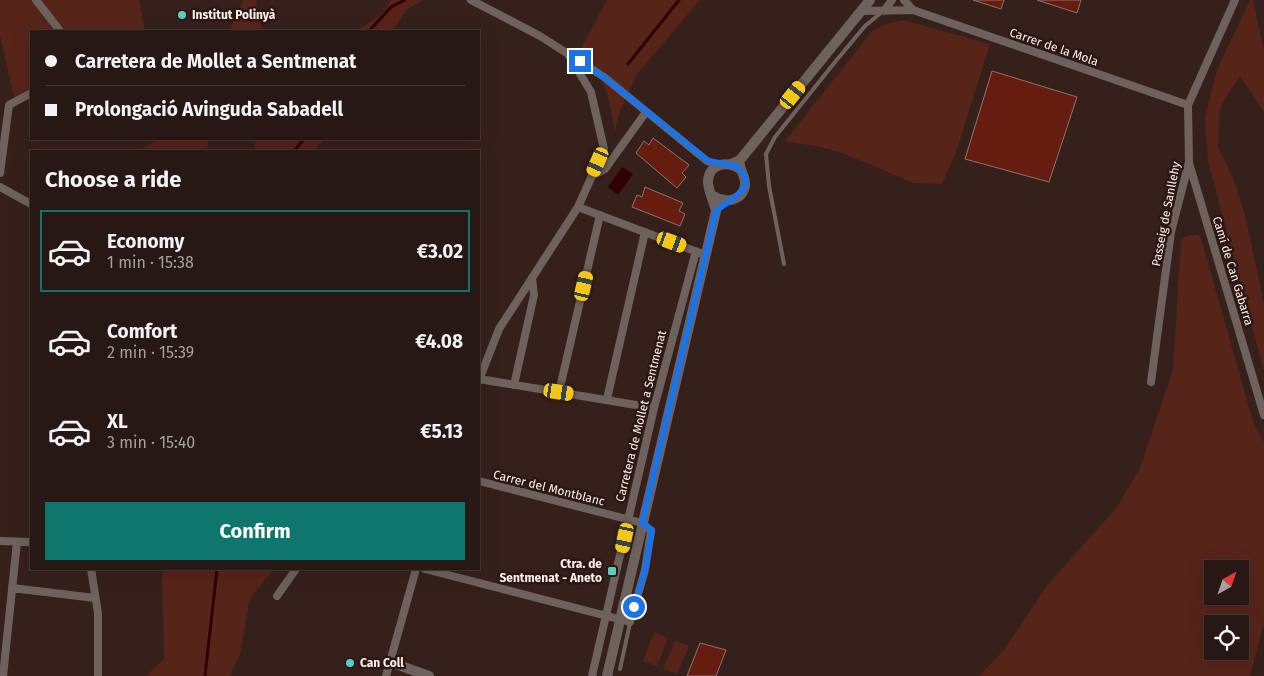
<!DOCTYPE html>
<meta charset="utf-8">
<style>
:root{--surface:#281815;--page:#30211e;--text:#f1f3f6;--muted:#a5a0a0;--line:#443734;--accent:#0f766e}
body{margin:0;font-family:"Fira Sans",sans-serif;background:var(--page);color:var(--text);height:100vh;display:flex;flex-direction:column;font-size:19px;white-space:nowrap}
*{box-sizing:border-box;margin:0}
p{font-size:16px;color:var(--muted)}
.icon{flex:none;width:28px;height:28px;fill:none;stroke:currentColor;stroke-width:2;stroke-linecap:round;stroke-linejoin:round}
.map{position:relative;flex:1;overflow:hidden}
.details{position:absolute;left:30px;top:150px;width:450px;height:420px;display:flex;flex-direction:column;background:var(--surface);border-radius:0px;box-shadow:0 5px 20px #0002,0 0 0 1px var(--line)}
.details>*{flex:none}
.top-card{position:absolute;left:30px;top:30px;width:450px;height:110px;border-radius:0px;box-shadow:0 5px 20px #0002,0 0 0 1px var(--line);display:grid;align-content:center;height:110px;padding:0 15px;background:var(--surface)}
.needle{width:32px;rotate:40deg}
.fabs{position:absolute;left:1204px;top:560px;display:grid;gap:10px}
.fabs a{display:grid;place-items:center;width:45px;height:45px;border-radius:0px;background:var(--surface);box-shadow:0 5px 20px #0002,0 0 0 1px var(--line);font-size:25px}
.end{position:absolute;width:22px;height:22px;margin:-11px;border:6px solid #1a73e8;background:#fff;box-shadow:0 0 0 2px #fff}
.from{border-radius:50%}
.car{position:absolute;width:15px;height:30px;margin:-15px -8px;border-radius:6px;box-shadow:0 0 4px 1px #0007;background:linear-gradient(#f5c518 24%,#345 0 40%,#f5c518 0 76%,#345 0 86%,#f5c518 0)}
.top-card b{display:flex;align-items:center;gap:18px;height:48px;font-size:19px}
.top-card b+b{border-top:1px solid var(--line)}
.top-card i{width:12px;height:12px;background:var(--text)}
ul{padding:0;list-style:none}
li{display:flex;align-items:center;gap:15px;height:82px;margin:0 10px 8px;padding:0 5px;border:2px solid transparent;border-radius:0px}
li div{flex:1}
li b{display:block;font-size:19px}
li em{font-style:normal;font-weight:700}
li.selected{border-color:var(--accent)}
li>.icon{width:45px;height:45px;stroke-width:1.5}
h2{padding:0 15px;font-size:22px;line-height:60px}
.button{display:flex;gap:10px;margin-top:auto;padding:10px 15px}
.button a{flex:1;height:58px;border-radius:0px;background:var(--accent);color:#fff;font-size:20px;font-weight:700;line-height:58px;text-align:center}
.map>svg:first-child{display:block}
.green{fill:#57241a;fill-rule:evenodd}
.water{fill:#310000}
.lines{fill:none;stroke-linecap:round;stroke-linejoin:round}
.stream{stroke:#310000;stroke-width:3}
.building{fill:#661c0e;stroke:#8e736d}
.service{stroke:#6e625f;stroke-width:4}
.minor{stroke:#6e625f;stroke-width:8}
.tertiary{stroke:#6e625f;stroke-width:10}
.route{stroke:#1a73e8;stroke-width:6}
.poi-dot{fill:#5acebe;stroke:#2c1712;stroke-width:2}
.labels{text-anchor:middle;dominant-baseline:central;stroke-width:5;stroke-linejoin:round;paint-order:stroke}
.poi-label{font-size:12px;font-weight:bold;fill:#fef1ee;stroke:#2c1712;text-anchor:start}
.street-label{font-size:12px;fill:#fef1ee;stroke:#2c1712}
</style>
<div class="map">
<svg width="1264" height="676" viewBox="0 0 1264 676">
<rect width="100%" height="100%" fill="#36201c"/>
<!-- green -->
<path class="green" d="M0,0H31L54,31H31V88L14,97L0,35Z
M40,0H139L145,31H63Z
M243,0H256L262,31H229Z
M391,0H423L406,10L393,31H357L383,13Z
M607,0H700L637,74L620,111L615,133C610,99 606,76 579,52Z
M1250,0H1253L1264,51V112L1240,76L1220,107L1218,147L1234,180L1245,215L1264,304V371L1208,161L1205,117L1217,70Z
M903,20L990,44L956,152L942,184L914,183L845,154L821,147L785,141L873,30L886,24Z
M159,139H209L206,151H137Z
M256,139H325L314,151H254Z
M1189,235H1197L1201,239L1254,425L1264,442V623L1250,676H979L1004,650L1046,587L1117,507L1140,468L1173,370L1181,240ZM1212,569H1240V596H1212ZM1212,624H1240V651H1212Z
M162,569H274L250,598L240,654L230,676H146L164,659Z
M654,632L668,638L657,666L643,661Z
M675,641L689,646L677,674L663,669Z"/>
<!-- water -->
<path class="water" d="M622,167L633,174L618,195L608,187Z"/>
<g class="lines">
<!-- stream -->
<path class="stream" d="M369,31L391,7L405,0
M628,64L679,0
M294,151L304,139
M205,676L217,569"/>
</g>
<!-- building -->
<path class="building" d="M973,0H1004L1001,9Z
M1037,0H1081L1077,13Z
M992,71L1077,97L1049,182L965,159Z
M653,138L689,165L682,173L686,177L677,188L636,153L644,141L649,145Z
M645,187L683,203L679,211L685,214L680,226L632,207L637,195L642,197Z
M700,643L726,650L716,676H687Z"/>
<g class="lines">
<!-- service -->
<path class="service" d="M784,264L769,186L766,154L775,137L835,62L865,26L882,12
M620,669L630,623"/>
<!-- minor -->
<path class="minor" d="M36,0L60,31
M471,0L540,36L604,77L707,161L719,165
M904,0L913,10
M861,11L913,10L1188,105
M884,11L892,0
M1189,163L1264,415
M0,173L9,105L31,93
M592,176L605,169L646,112
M0,187L31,204
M578,207L700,253
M479,379L654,408
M479,380L499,329L578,207L604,149L591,92L568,54
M1151,382L1171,232L1189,162L1188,105L1235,0
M514,385L534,295L532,278
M559,392L600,215
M607,399L645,232
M0,541L31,542
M91,569L98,613V676
M425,569L630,622L645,570L651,531L642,523L479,481
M12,588L95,598
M277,596L296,569
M3,676L17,542
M386,676L416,569
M592,676L654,408L696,251"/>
<!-- tertiary -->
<path class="tertiary" d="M731,164L740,160L870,0
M713,196C725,204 743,201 745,185C746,177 741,173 740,165
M390,662L429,676
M607,676L716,211C714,202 707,187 708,181C709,163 729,160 741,170"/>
</g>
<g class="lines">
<!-- route -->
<path class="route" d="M580,61L604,77L708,161L736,166C762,188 729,199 716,211L642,523L652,530L645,570L634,607"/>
</g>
<!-- markers -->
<g class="poi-dot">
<circle cx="182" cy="15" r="5"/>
<rect x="607" y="566" width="10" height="10" rx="2.5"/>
<circle cx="350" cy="663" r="5"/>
</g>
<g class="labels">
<!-- poi labels -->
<g class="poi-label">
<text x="192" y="15">Institut Polinyà</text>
<text x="602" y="564" text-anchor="end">Ctra. de<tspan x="602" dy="14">Sentmenat - Aneto</tspan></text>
<text x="360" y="663">Can Coll</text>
</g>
<!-- street labels -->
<g class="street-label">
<text transform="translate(1054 47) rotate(19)">Carrer de la Mola</text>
<text transform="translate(1166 214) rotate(-79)">Passeig de Sanllehy</text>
<text transform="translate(1233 271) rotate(73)">Camí de Can Gabarra</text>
<text transform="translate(641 416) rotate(-76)">Carretera de Mollet a Sentmenat</text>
<text transform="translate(549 488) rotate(14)">Carrer del Montblanc</text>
</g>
</g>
</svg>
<div class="fabs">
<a><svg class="needle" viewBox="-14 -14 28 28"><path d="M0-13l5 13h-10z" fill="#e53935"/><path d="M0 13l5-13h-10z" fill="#a5a0a0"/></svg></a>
<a><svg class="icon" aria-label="locate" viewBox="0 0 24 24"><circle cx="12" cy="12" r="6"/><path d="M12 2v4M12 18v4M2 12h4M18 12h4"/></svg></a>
</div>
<i class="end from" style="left:634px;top:607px"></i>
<i class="end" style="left:580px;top:61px"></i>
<i class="car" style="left:793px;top:95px;rotate:39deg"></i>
<i class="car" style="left:598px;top:162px;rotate:204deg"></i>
<i class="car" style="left:672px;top:242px;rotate:110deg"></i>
<i class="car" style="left:584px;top:286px;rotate:13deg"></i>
<i class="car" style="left:559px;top:392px;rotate:99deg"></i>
<i class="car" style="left:625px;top:538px;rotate:192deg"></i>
<div class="top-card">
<b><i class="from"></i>Carretera de Mollet a Sentmenat</b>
<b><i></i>Prolongació Avinguda Sabadell</b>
</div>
<section class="details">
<h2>Choose a ride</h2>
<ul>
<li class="selected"><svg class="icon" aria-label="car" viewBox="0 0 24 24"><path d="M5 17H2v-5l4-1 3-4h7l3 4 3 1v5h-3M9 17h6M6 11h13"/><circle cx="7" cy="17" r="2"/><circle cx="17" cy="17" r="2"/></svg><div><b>Economy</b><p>1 min · 15:38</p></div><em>€3.02</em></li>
<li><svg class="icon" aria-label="car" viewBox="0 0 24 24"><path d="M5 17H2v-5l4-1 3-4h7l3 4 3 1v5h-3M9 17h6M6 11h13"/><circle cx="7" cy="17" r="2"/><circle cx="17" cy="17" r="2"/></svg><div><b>Comfort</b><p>2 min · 15:39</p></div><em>€4.08</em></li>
<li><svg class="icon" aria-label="car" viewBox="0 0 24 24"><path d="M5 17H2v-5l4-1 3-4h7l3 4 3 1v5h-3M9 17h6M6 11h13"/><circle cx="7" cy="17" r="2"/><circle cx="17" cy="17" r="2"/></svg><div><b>XL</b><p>3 min · 15:40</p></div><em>€5.13</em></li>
</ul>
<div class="button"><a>Confirm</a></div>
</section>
</div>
